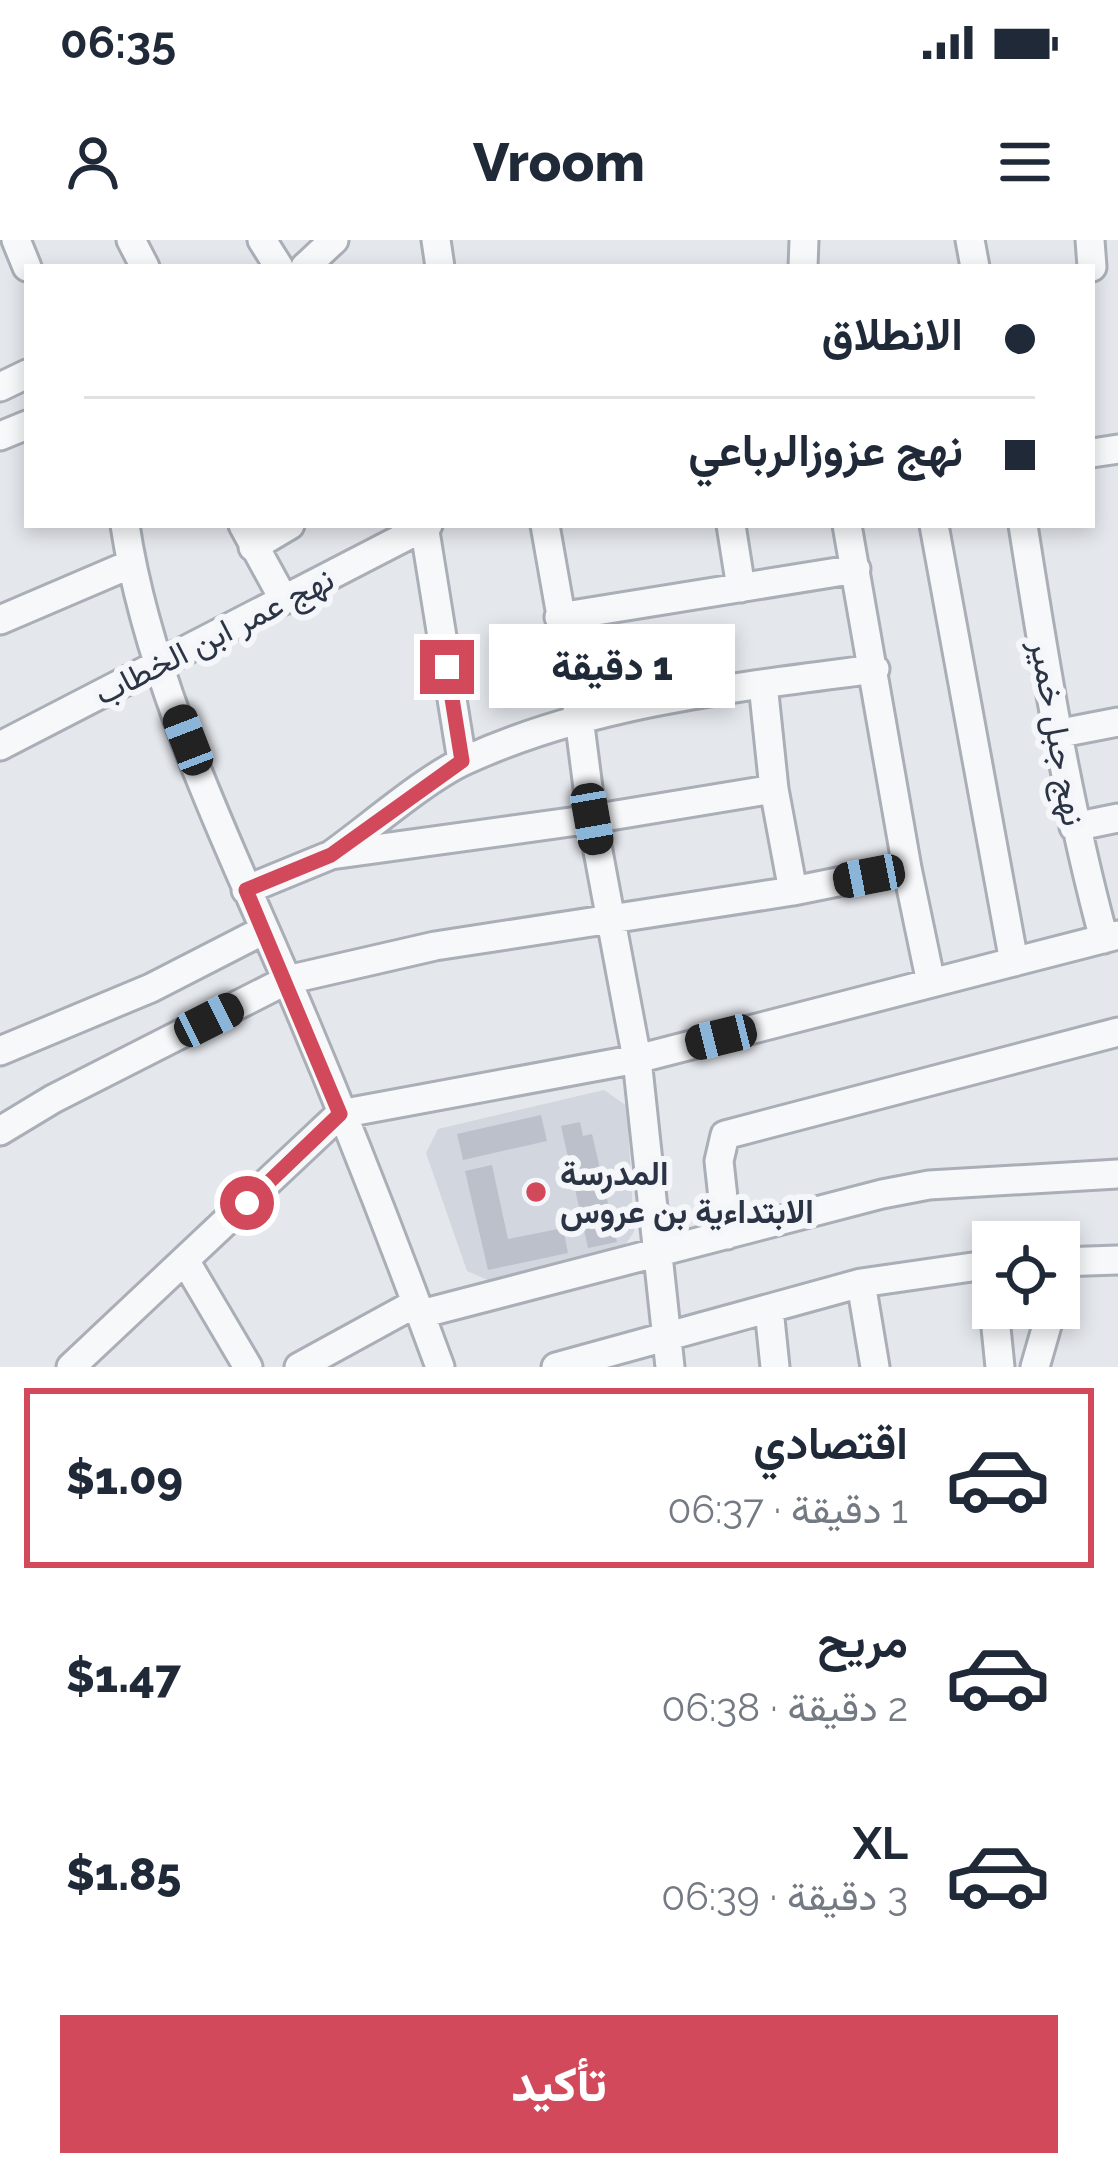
<!DOCTYPE html>
<html lang="ar">
<meta charset="utf-8">
<style>
:root{--surface:#fff;--page:#f2f2f3;--text:#1f2937;--muted:#747a83;--line:#e0e1e3;--accent:#d1495b}
body{margin:0;font-family:Raleway,Vazirmatn,sans-serif;background:var(--page);color:var(--text);direction:rtl;height:100vh;display:flex;flex-direction:column;font-size:45px;white-space:nowrap}
*{box-sizing:border-box;margin:0}
p{font-size:39px;color:var(--muted)}
.icon{flex:none;width:66px;height:66px;fill:none;stroke:currentColor;stroke-width:2;stroke-linecap:round;stroke-linejoin:round}
.map{position:relative;height:1127px;overflow:hidden;direction:ltr}
.side{display:flex;flex-direction:column;background:var(--surface);flex:1}
.side>*{flex:none}
.guide{position:absolute;left:24px;top:24px;width:1071px;height:264px;border-radius:0px;box-shadow:0 6px 18px #0003;direction:rtl;display:grid;align-content:center;height:264px;padding:0 60px;background:var(--surface)}
.buttons{position:absolute;left:972px;top:981px;display:grid;gap:24px}
.buttons a{display:grid;place-items:center;width:108px;height:108px;border-radius:0px;background:var(--surface);box-shadow:0 6px 18px #0003;font-size:60px}
.end{position:absolute;width:54px;height:54px;margin:-27px;border:15px solid #d1495b;background:#fff;box-shadow:0 0 0 6px #fff}
.from{border-radius:50%}
.bubble{position:absolute;height:84px;border-radius:0px;background:var(--surface);box-shadow:0 6px 18px #0003;font-size:39px;font-weight:800;line-height:84px;text-align:center;direction:rtl}
.car{position:absolute;width:36px;height:72px;margin:-36px -18px;border-radius:15px;box-shadow:0 0 9px 3px #0007;background:linear-gradient(#222 24%,#8ab4d8 0 40%,#222 0 76%,#8ab4d8 0 86%,#222 0)}
.guide b{display:flex;align-items:center;gap:42px;height:114px;font-size:45px}
.guide b+b{border-top:3px solid var(--line)}
.guide i{width:30px;height:30px;background:var(--text)}
ul{padding:21px 0 0;list-style:none}
li{display:flex;align-items:center;gap:36px;height:180px;margin:0 24px 18px;padding:0 36px;border:6px solid transparent;border-radius:0px}
li div{flex:1}
li b{display:block;font-size:45px}
li em{font-style:normal;font-weight:800}
li.on{border-color:var(--accent)}
li>.icon{width:108px;height:108px;stroke-width:1.5}
.button{display:flex;gap:24px;margin-top:auto;padding:24px 60px}
.button a{flex:1;height:138px;border-radius:0px;background:var(--accent);color:#fff;font-size:48px;font-weight:800;line-height:138px;text-align:center}
.status{display:flex;justify-content:space-between;align-items:center;height:84px;padding:0 60px;background:var(--surface);direction:ltr}
.status svg{height:33px;fill:currentColor}
header{display:flex;justify-content:space-between;align-items:center;height:156px;padding:0 60px;background:var(--surface);font-size:54px;font-weight:800}
.map>svg:first-child{display:block}
.built{fill:#d2d6de}
.building{fill:#bbc0ca}
.lines{fill:none;stroke-linecap:round;stroke-linejoin:round}
.minor-casing{stroke:#a9aeb7;stroke-width:33}
.minor{stroke:#f7f8fa;stroke-width:27}
.route{stroke:#d1495b;stroke-width:15}
.poi-dot{fill:#d1495b;stroke:#f4f6f9;stroke-width:4.5}
.labels{text-anchor:middle;dominant-baseline:central;stroke-width:12;stroke-linejoin:round;paint-order:stroke}
.street-label{font-size:33px;fill:#2b3445;stroke:#f4f6f9}
.poi-label{font-size:33px;font-weight:bold;fill:#2b3445;stroke:#f4f6f9;text-anchor:start}
</style>
<div class="status"><b>06:35</b><svg viewBox="0 0 49 12"><path d="M0 12V9h3v3zM5 12V6h3v6zM10 12V3h3v9zM15 12V0h3v12zM26 1h20v11H26zM47 4h2v5h-2z"/></svg></div>
<header><svg class="icon" aria-label="menu" viewBox="0 0 24 24"><path d="M4 6h16M4 12h16M4 18h16"/></svg>Vroom<svg class="icon" aria-label="person" viewBox="0 0 24 24"><circle cx="12" cy="8" r="4"/><path d="M4 21q1-7 8-7t8 7"/></svg></header>
<div class="map">
<svg width="1118" height="1127" viewBox="0 0 1118 1127">
<rect width="100%" height="100%" fill="#e4e7ec"/>
<!-- built -->
<path class="built" d="M604,850L627,866L634,992L619,1014L495,1043L467,1031L426,913L438,889Z"/>
<!-- building -->
<path class="building" d="M541,875L547,901L463,920L457,894Z
M580,882L583,896L592,894L617,1002L588,1008L561,886Z
M492,925L508,999L563,988L568,1013L488,1030L465,931Z"/>
<g class="lines">
<!-- minor casing -->
<g class="minor-casing">
<path id="minor" d="M16,0L27,27
M131,0L145,27
M262,0L279,27
M436,0L440,27
M970,0L975,27
M1090,0L1092,27
M305,27L334,0
M803,27L804,0
M0,147L27,134
M0,196L27,185
M1092,213L1118,209
M125,285C148,438 225,596 286,738C341,866 392,996 440,1127
M243,285L284,360
M424,285L462,521
M545,285L579,478L592,579L637,819L670,1127
M731,285L741,348
M847,285L907,628L931,743
M934,285L1014,722
M1023,285C1045,425 1067,562 1104,699
M253,307L290,285
M559,377L856,329
M0,380L131,324
M763,444L774,549L793,651
M1056,494L1118,482
M0,506L428,285
M1074,587L1118,578
M331,615C369,588 426,538 466,520C593,462 738,447 875,429
M246,650L331,615L592,579L774,549
M0,811L151,748L264,690
M0,891L53,859L287,740L435,706L793,651L907,628
M727,995L719,921L725,895L1118,792
M186,1022L248,1127
M1059,1022L1118,1020
M861,1043L875,1127
M994,1068L1000,1127
M769,1069L775,1127
M421,1074L882,954L929,945L1118,934
M71,1127L340,874L637,819L1118,695
M299,1127L416,1063
M556,1127L861,1043L993,1024
M1035,1127L1052,1068"/>
</g>
<!-- minor -->
<use href="#minor" class="minor"/>
</g>
<g class="lines">
<!-- route -->
<path class="route" d="M247,963L340,874L246,650L331,615L462,521L447,427"/>
</g>
<!-- markers -->
<circle class="poi-dot" cx="536" cy="952" r="12"/>
<g class="labels">
<!-- street labels -->
<g class="street-label">
<text transform="translate(214 396) rotate(-27)">نهج عمر ابن الخطاب</text>
<text transform="translate(1058 493) rotate(80)">نهج جبل خمير</text>
</g>
<!-- poi labels -->
<g class="poi-label">
<text x="560" y="933">المدرسة<tspan x="560" dy="38">الابتداءية بن عروس</tspan></text>
</g>
</g>
</svg>
<div class="buttons">
<a><svg class="icon" aria-label="locate" viewBox="0 0 24 24"><circle cx="12" cy="12" r="6"/><path d="M12 2v4M12 18v4M2 12h4M18 12h4"/></svg></a>
</div>
<i class="end from" style="left:247px;top:963px"></i>
<i class="end" style="left:447px;top:427px"></i>
<div class="bubble" style="left:489px;top:384px;width:246px">1 دقيقة</div>
<i class="car" style="left:188px;top:500px;rotate:339deg"></i>
<i class="car" style="left:592px;top:579px;rotate:170deg"></i>
<i class="car" style="left:869px;top:636px;rotate:259deg"></i>
<i class="car" style="left:209px;top:780px;rotate:63deg"></i>
<i class="car" style="left:721px;top:797px;rotate:256deg"></i>
<div class="guide">
<b><i class="from"></i>الانطلاق</b>
<b><i></i>نهج عزوزالرباعي</b>
</div>
</div>
<section class="side">
<ul>
<li class="on"><svg class="icon" aria-label="car" viewBox="0 0 24 24"><path d="M5 17H2v-5l4-1 3-4h7l3 4 3 1v5h-3M9 17h6M6 11h13"/><circle cx="7" cy="17" r="2"/><circle cx="17" cy="17" r="2"/></svg><div><b>اقتصادي</b><p>1 دقيقة · 06:37</p></div><em>$1.09</em></li>
<li><svg class="icon" aria-label="car" viewBox="0 0 24 24"><path d="M5 17H2v-5l4-1 3-4h7l3 4 3 1v5h-3M9 17h6M6 11h13"/><circle cx="7" cy="17" r="2"/><circle cx="17" cy="17" r="2"/></svg><div><b>مريح</b><p>2 دقيقة · 06:38</p></div><em>$1.47</em></li>
<li><svg class="icon" aria-label="car" viewBox="0 0 24 24"><path d="M5 17H2v-5l4-1 3-4h7l3 4 3 1v5h-3M9 17h6M6 11h13"/><circle cx="7" cy="17" r="2"/><circle cx="17" cy="17" r="2"/></svg><div><b>XL</b><p>3 دقيقة · 06:39</p></div><em>$1.85</em></li>
</ul>
<div class="button"><a>تأكيد</a></div>
</section>
